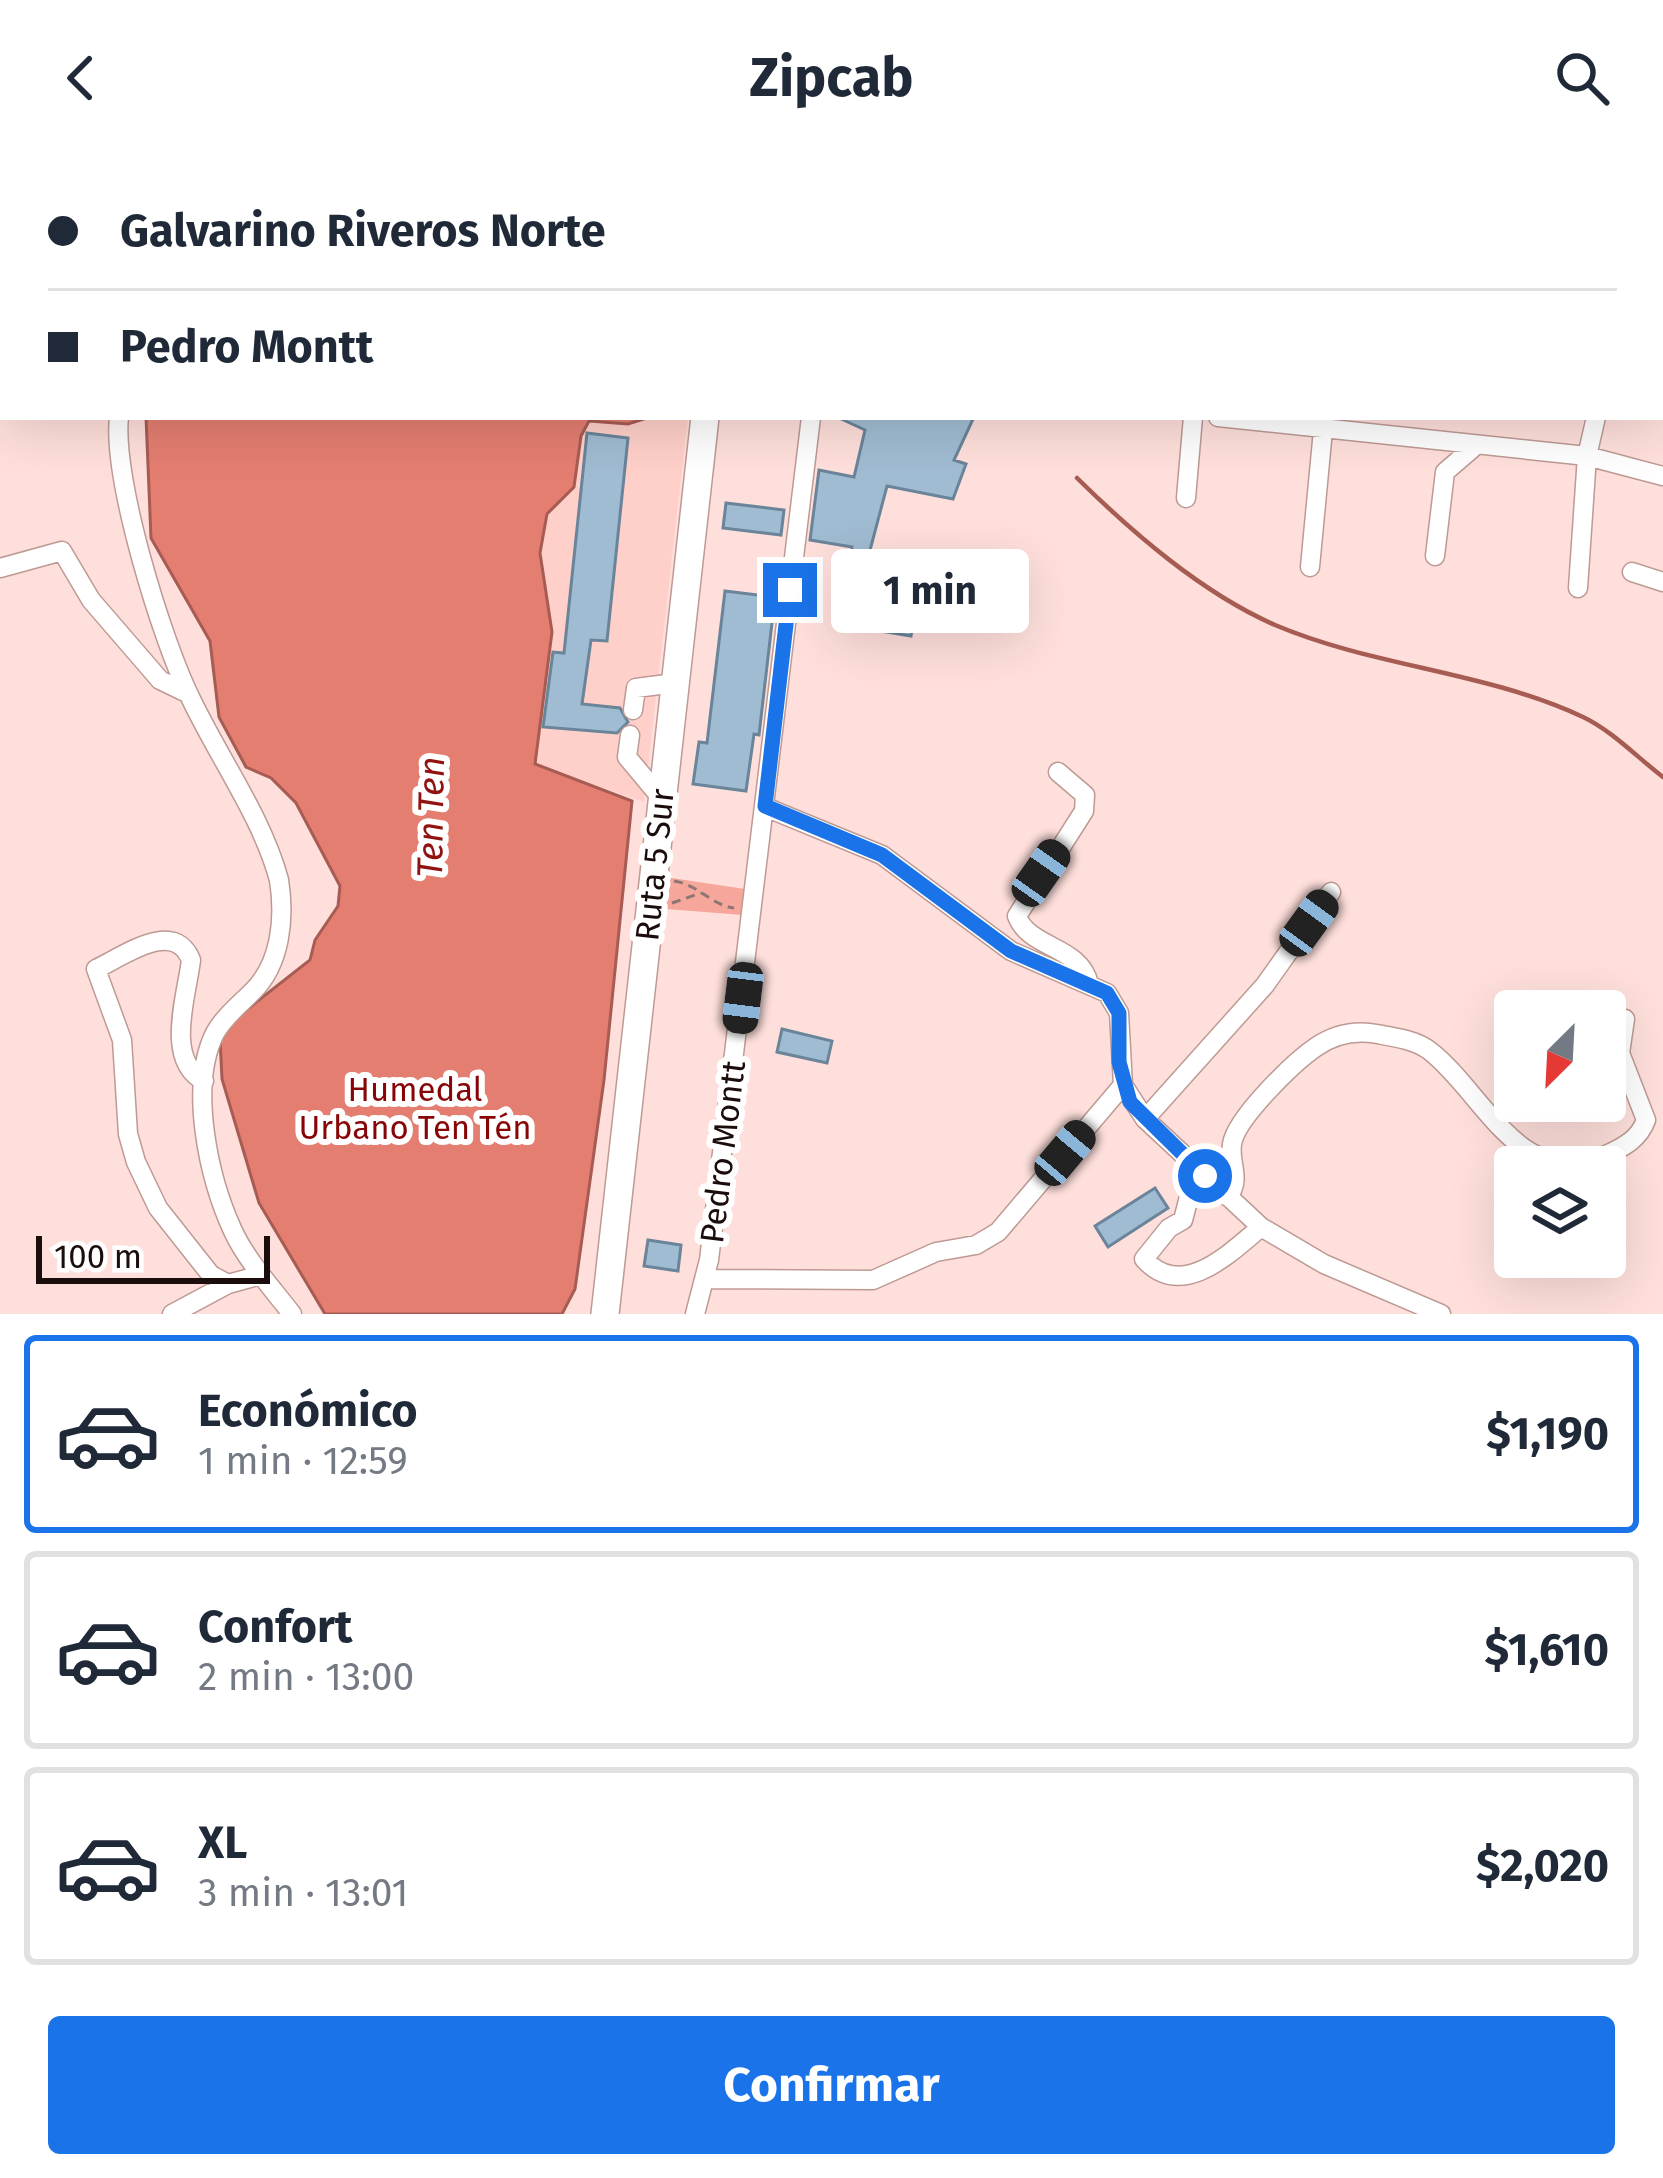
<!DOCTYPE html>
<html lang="es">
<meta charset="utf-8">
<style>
:root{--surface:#fff;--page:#f2f2f3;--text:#1f2937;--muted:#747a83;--line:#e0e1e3;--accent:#1a73e8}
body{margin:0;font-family:"Fira Sans",sans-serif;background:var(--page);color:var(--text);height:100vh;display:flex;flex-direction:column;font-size:45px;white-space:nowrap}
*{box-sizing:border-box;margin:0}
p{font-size:39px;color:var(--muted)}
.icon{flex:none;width:66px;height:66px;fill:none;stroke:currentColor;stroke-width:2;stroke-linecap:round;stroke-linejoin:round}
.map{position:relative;height:1158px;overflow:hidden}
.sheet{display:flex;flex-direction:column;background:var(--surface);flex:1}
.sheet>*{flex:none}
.top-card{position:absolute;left:0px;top:0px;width:1665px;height:264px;box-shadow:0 12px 48px #0002;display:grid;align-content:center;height:264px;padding:0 48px;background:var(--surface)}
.needle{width:78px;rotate:204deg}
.tools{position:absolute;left:1494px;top:834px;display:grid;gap:24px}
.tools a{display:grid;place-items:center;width:132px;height:132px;border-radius:12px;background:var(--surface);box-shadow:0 12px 48px #0002;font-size:60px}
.scale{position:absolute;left:36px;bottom:30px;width:234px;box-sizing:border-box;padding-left:12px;border:6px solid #1a0d0c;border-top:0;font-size:33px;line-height:42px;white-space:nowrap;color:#1a0d0c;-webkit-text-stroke:9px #fff;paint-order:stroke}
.end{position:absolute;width:54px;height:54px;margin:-27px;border:15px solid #1a73e8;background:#fff;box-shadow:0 0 0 6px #fff}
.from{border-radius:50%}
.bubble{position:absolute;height:84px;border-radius:12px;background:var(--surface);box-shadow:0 12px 48px #0002;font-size:39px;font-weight:700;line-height:84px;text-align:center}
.car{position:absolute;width:36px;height:72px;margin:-36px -18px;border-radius:15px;box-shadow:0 0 9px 3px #0007;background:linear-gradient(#222 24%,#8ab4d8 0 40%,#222 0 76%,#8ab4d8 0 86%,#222 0)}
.top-card b{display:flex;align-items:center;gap:42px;height:114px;font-size:45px}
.top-card b+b{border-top:3px solid var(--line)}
.top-card i{width:30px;height:30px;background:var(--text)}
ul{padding:21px 0 0;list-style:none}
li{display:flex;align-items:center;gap:36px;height:198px;margin:0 24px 18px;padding:0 24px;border:6px solid var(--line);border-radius:12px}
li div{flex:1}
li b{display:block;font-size:45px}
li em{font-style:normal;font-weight:700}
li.on{border-color:var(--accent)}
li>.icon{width:108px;height:108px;stroke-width:1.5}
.primary-button{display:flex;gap:24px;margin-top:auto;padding:24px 48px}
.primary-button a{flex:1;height:138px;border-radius:12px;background:var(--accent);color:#fff;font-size:48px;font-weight:700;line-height:138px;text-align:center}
header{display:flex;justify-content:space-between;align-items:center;height:156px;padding:0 48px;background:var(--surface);font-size:54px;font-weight:700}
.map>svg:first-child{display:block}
.built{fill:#ffd0c9}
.green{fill:#f6a69b}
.water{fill:#e47e71;stroke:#a75c53;stroke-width:3}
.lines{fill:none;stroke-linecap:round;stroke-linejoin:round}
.stream{stroke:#a75c53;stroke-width:4.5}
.building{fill:#a0bcd2;stroke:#6a8499;stroke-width:3}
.minor-casing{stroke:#be9a94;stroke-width:21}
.highway-casing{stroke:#be9a94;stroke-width:30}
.path{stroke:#8c7674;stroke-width:3;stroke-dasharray:9 6;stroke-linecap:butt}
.minor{stroke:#fff;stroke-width:18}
.highway{stroke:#fff;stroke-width:27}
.route{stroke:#1a73e8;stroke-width:15}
.labels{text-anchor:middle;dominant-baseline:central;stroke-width:12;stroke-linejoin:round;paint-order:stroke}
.street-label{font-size:33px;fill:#1a0d0c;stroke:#fff}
.park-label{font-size:33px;fill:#880507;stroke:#fff}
.water-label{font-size:36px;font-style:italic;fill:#911311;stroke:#fff}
</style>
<header><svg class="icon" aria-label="back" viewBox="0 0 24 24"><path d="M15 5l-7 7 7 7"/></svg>Zipcab<svg class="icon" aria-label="search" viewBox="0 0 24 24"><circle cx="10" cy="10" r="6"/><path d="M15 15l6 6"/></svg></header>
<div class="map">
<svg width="1663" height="1158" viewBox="0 0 1663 1158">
<rect width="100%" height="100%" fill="#fedfdb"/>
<!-- built -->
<path class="built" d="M650,261H688L644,646L535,608L540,397L547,357L574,331L581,279L590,265L628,268Z"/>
<!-- green -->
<path class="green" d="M658,720L745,733L743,759L654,752Z"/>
<!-- water -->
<path class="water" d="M62,0H717L65,3Z
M146,261H650L628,268L589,265L581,280L574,331L547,358L540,397L552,476L535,608L632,645L604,924L575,1133L562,1158H325L259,1047L222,923L220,883L231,866L310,804L315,784L338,750L340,730L296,647L271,622L246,611L219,561L210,485L151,382Z"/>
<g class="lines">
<!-- stream -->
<path class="stream" d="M1077,322C1133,377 1202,437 1275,469C1374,511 1485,515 1583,561C1611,574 1638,602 1663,621"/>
</g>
<!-- building -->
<path class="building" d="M837,261H974L954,304L966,308L953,343L887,330L869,398L909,405L907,415L922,418L911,480L838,468L852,391L810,384L819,314L854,321L865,274Z
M587,277L628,282L607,485L591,484L582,548L620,552L628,566L617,577L543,571L553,496L564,497Z
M726,347L784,354L781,379L723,372Z
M725,435L775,441L759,579L754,578L746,635L693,628L699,586L707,587Z
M782,873L832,885L827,907L777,896Z
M1155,1032L1168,1052L1108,1091L1095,1070Z
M648,1084L681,1089L678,1115L644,1110Z"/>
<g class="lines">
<!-- minor casing -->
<g class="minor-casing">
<path id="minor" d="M21,0L25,3
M1369,0L1374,3
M935,3L938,0
M1271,3L1273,0
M1418,3L1420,0
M1662,28L1663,22
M0,163H3
M1662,194H1663
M119,261C112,322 162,485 191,543C219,602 262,661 279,724C285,762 281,808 252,836C239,849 224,861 215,877C188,931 209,1023 233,1075C247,1105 272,1132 292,1158
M1218,261L1587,300L1663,320
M1186,342L1193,261
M1435,400L1445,316L1474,291
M1310,411L1323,274
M0,412L62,395L91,444L160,524L187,537
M1632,416L1663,426
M1578,432L1587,300L1596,261
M633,554L636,532L675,527
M630,579L627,601L662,643
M1058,616L1085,639L1084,655L1017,760C1029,793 1080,789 1089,828
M765,651L882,699L1011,795L1107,837L1119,857L1123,929L1145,963L1261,1071L1324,1108L1441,1158
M204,925C164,904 187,839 191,804C174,762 124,800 96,813L122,884L128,978L136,1006L158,1052L211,1119L228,1128
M1145,963L1265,829L1331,736
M1206,1020L1190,1037L1183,1064L1169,1072L1144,1103C1182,1145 1229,1098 1261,1071
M1228,1041C1242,1022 1229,1009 1232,988C1236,962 1294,906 1316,891C1335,878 1355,874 1377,878C1394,881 1416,884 1430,895C1484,937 1521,1038 1606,999C1624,991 1639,983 1646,964L1620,897L1625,863
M706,1123L873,1124L936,1096L976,1089L998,1076L1123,929
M172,1158L228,1128L261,1119
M695,1158L709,1104L811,261"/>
</g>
<!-- highway casing -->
<g class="highway-casing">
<path id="highway" d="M734,3V0
M605,1158L705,261"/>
</g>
<!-- path -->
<path class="path" d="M674,725C699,729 711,749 734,752
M672,747L701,737"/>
<!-- minor -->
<use href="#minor" class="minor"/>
<!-- highway -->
<use href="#highway" class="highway"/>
</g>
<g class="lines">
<!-- route -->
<path class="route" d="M790,434L765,650L882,699L1011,795L1107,837L1119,857V906L1130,946L1205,1020"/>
</g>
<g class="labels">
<!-- street labels -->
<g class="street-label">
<text transform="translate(655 709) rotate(-84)">Ruta 5 Sur</text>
<text transform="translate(723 996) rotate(-83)">Pedro Montt</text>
</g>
<!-- park labels -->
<g class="park-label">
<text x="415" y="934">Humedal<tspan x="415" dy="38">Urbano Ten Tén</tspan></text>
</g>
<!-- water labels -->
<g class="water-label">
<text transform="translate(431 661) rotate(-89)">Ten Ten</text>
</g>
</g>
</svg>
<div class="tools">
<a><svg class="needle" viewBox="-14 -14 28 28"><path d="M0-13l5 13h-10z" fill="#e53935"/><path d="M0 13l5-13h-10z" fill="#747a83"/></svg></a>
<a><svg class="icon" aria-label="layers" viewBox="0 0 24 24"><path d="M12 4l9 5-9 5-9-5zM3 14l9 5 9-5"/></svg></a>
</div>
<div class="scale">100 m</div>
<i class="end from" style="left:1205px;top:1020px"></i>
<i class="end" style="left:790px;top:434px"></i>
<div class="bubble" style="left:831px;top:393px;width:198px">1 min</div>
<i class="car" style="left:1041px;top:717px;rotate:35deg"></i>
<i class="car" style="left:1309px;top:767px;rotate:36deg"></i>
<i class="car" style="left:743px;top:842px;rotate:187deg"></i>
<i class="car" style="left:1065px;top:997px;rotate:40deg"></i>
<div class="top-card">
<b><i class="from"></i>Galvarino Riveros Norte</b>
<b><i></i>Pedro Montt</b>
</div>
</div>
<section class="sheet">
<ul>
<li class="on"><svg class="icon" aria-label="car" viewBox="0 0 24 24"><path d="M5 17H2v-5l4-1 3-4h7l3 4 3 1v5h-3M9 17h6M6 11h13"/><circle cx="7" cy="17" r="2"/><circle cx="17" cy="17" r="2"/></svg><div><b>Económico</b><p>1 min · 12:59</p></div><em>$1,190</em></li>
<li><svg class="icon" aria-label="car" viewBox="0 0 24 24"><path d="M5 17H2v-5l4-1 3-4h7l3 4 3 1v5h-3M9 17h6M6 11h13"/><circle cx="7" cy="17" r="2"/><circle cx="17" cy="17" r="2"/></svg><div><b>Confort</b><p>2 min · 13:00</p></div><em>$1,610</em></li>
<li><svg class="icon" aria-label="car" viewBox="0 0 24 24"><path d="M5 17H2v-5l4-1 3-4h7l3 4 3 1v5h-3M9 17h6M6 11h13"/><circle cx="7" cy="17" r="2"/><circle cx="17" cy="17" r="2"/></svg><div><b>XL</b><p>3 min · 13:01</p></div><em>$2,020</em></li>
</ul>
<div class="primary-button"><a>Confirmar</a></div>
</section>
